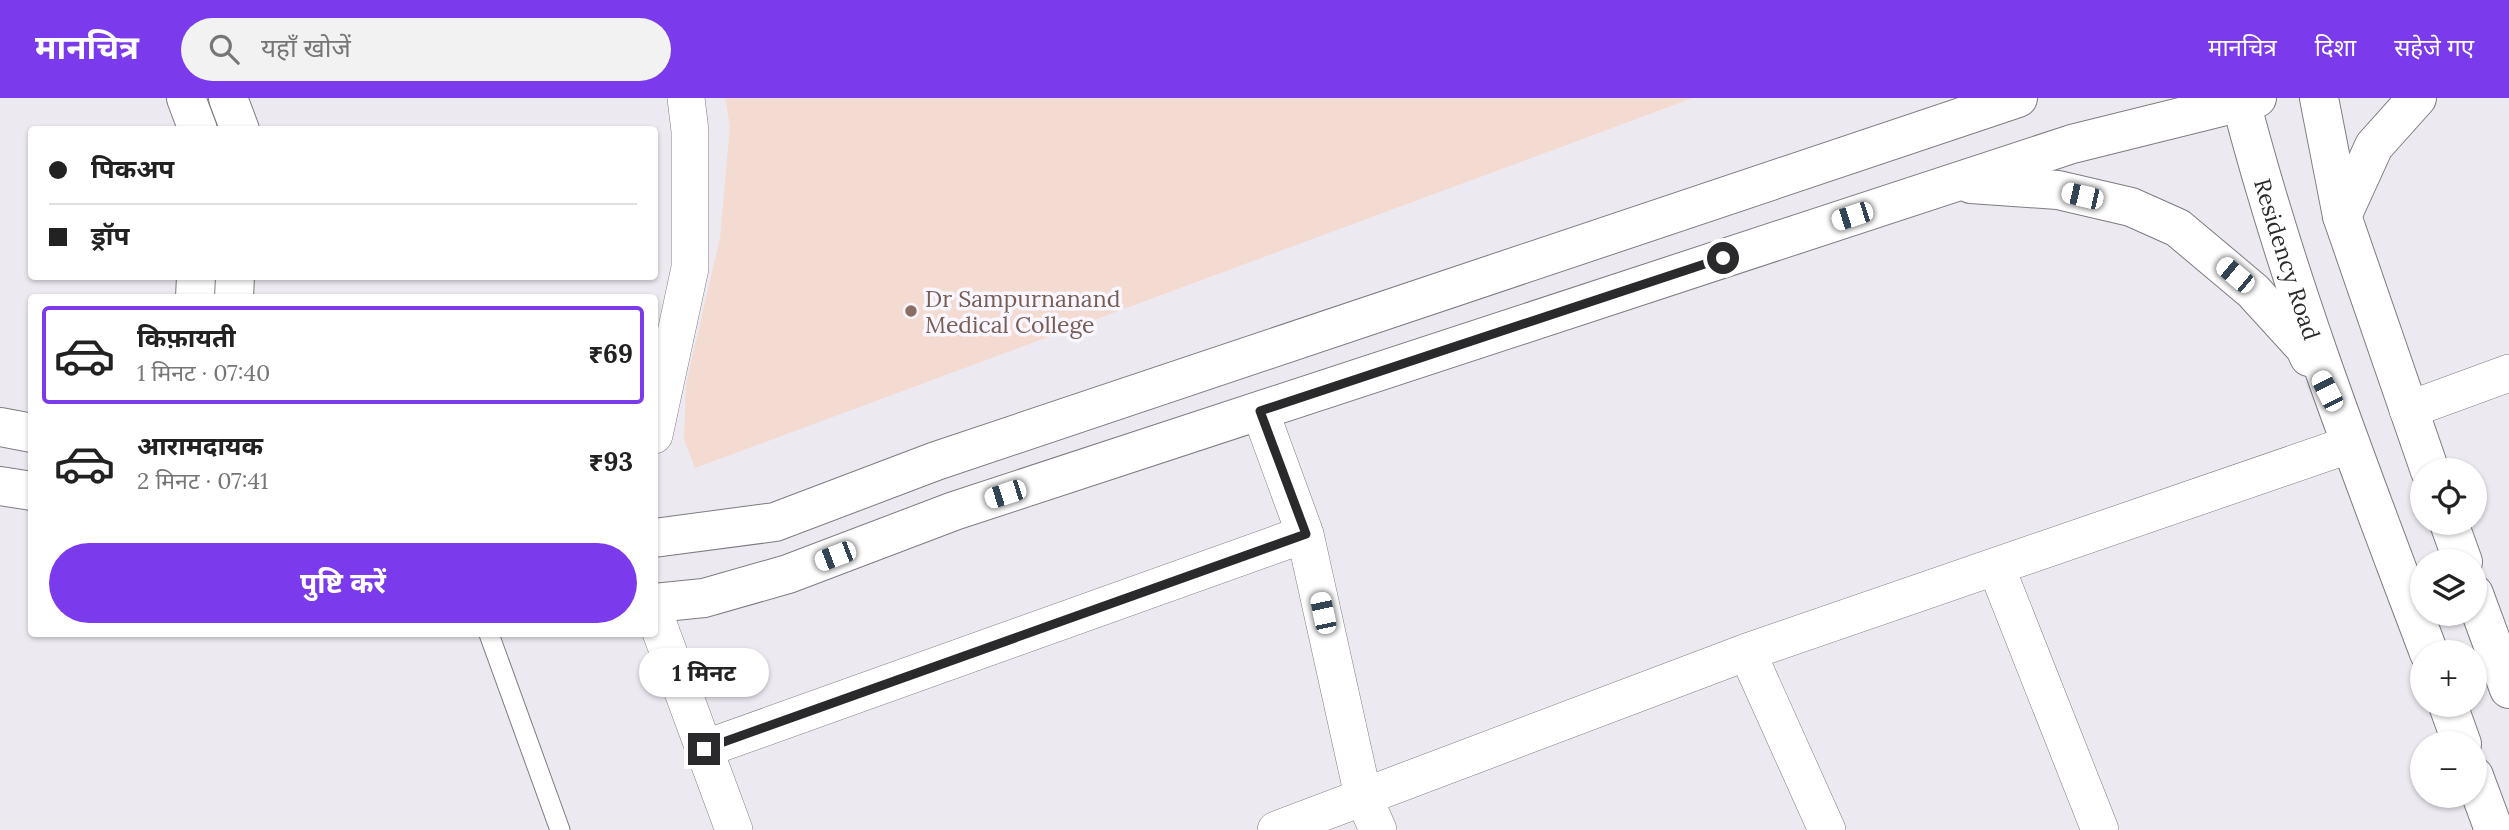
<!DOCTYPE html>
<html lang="hi">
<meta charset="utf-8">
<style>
:root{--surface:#fff;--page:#f2f2f2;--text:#222;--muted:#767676;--line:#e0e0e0;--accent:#7c3aed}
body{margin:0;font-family:Lora,"Noto Sans Devanagari",serif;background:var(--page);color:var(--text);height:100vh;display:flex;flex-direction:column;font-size:26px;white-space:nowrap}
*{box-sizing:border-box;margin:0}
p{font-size:23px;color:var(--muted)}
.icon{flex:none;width:38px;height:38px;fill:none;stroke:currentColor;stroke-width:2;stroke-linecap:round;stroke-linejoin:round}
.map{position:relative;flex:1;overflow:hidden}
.sheet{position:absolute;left:28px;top:196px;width:630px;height:343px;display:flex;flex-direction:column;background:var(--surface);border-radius:7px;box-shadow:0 2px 5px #0004}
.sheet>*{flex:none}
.banner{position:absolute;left:28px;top:28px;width:630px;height:154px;border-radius:7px;box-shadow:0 2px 5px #0004;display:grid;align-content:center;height:154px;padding:0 21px;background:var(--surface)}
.fabs{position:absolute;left:2410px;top:360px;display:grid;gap:14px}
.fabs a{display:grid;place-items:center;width:77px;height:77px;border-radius:50%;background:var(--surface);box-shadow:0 2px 5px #0004;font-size:35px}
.end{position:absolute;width:32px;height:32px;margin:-16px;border:9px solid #2a292c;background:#fff;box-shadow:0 0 0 4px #fff}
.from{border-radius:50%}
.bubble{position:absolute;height:49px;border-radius:24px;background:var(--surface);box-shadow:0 2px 5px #0004;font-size:23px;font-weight:700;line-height:49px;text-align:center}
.car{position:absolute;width:21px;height:42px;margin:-21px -10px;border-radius:9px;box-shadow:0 0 5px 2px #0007;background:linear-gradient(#fff 24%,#345 0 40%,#fff 0 76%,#345 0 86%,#fff 0)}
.banner b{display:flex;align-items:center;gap:24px;height:66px;font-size:26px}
.banner b+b{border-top:2px solid var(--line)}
.banner i{width:18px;height:18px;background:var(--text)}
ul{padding:12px 0 0;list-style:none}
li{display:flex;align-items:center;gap:21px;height:98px;margin:0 14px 10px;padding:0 7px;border:4px solid transparent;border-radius:7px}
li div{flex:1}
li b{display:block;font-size:26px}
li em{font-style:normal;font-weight:700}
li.current{border-color:var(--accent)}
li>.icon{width:63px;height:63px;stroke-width:1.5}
.button{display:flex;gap:14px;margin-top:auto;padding:14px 21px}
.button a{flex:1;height:80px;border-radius:42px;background:var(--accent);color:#fff;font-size:28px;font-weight:700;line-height:80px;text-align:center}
header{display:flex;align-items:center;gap:42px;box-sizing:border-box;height:98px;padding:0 35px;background:var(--accent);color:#fff}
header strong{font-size:33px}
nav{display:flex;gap:38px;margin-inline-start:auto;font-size:24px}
.search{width:490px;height:63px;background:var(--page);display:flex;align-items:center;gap:18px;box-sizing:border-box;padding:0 24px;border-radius:38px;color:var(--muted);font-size:26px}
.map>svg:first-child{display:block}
.education{fill:#f4dbd2}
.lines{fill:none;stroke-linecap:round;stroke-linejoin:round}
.lane-casing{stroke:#7f7b82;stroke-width:21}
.street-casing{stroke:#7f7b82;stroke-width:38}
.secondary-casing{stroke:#7f7b82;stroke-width:40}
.lane{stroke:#fff;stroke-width:19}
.street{stroke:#fff;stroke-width:37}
.secondary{stroke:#fff;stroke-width:38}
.route{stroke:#2a292c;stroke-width:9}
.education-dot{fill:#8d6e63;stroke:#faf6ff;stroke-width:2.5}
.labels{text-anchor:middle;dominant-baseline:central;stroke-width:7;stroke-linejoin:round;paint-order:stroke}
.street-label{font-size:23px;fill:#2a292c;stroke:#faf6ff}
.education-label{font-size:23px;fill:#785e54;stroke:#faf6ff;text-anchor:start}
</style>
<header>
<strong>मानचित्र</strong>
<div class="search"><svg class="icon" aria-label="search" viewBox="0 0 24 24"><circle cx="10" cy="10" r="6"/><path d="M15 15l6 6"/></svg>यहाँ खोजें</div>
<nav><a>मानचित्र</a><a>दिशा</a><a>सहेजे गए</a></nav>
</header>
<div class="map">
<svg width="2509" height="732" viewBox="0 0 2509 732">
<rect width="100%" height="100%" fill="#ede9f1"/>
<!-- education -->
<path class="education" d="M725,0H1693L695,370L684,342L686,286L720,140L730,28Z"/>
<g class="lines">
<!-- lane casing -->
<g class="lane-casing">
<path id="lane" d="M489,536L560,732"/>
</g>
<!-- street casing -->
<g class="street-casing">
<path id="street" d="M2408,312L2509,275
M1260,313L1305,436L1363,698L1378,732
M654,337L690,170V33L686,0
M1996,469L2100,732
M654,515L734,732
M1747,554L1827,732
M704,651L1305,436
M1276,732L1747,554L2351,346"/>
</g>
<!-- secondary casing -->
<g class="secondary-casing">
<g id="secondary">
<path d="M186,0L198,32"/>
<path d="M228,0L240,32"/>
<path id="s1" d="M2240,0C2289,190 2360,372 2429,555"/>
<path d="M2319,0L2342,118L2430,373"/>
<path d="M1971,86L2058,92L2131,109L2178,130L2253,193L2305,250L2309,259"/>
<path d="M2342,118L2374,48L2417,0"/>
<path d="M195,200L196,178"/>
<path d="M234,200L235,178"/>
<path d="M0,329L32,335"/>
<path d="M0,388L32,393"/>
<path d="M2449,425L2463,464"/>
<path d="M654,440L775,424L936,363L2018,0"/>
<path d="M2474,496L2509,591"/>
<path d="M654,505L704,500L788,476L954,413L2072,46L2257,0"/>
<path d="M2448,607L2462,646"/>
<path d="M2474,678L2494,732"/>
</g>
</g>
<!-- lane -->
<use href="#lane" class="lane"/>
<!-- street -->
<use href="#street" class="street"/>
<!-- secondary -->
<use href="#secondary" class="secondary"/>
</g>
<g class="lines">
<!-- route -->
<path class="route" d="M704,651L1306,436L1260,313L1723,160"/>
</g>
<!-- markers -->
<circle class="education-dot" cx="911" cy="213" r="7"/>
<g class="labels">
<!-- street labels -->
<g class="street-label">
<text stroke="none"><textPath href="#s1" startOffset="168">Residency Road</textPath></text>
</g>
<!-- education labels -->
<g class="education-label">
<text x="925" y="200">Dr Sampurnanand<tspan x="925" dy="26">Medical College</tspan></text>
</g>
</g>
</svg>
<div class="fabs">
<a><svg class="icon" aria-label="locate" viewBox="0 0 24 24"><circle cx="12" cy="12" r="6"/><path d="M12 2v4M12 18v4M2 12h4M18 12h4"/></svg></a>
<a><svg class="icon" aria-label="layers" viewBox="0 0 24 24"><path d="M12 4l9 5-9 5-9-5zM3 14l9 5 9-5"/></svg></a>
<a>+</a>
<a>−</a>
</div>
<i class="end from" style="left:1723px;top:160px"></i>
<i class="end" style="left:704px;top:651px"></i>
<div class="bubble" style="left:639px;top:550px;width:130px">1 मिनट</div>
<i class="car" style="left:2082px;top:98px;rotate:283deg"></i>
<i class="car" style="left:1852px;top:118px;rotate:252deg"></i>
<i class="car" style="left:2235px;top:177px;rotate:310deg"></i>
<i class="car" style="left:2327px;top:293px;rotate:333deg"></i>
<i class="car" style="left:1005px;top:396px;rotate:252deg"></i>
<i class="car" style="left:835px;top:458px;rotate:249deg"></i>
<i class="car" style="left:1323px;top:515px;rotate:348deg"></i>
<div class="banner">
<b><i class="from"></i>पिकअप</b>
<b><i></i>ड्रॉप</b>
</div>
<section class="sheet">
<ul>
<li class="current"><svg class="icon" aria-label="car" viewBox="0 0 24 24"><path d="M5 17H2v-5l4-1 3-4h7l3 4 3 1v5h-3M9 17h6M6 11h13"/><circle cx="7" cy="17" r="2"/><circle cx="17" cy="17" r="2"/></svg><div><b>किफ़ायती</b><p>1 मिनट · 07:40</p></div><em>₹69</em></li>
<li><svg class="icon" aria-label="car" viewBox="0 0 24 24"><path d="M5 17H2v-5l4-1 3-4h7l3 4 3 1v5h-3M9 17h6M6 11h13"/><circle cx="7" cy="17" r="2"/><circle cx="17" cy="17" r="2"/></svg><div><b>आरामदायक</b><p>2 मिनट · 07:41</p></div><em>₹93</em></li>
</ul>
<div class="button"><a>पुष्टि करें</a></div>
</section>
</div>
